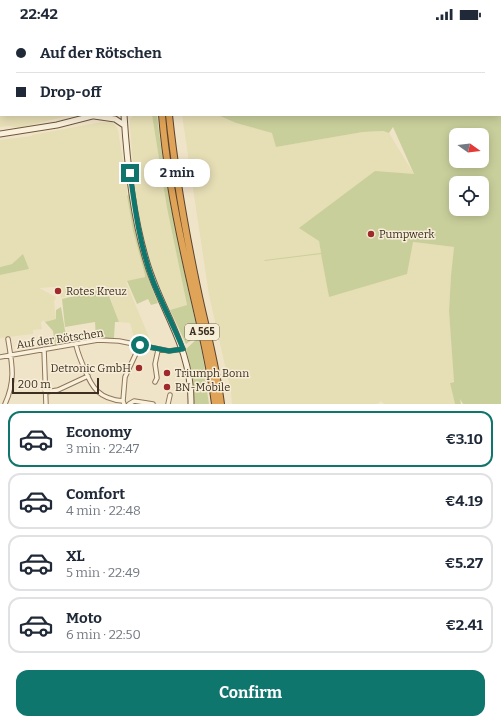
<!DOCTYPE html>
<meta charset="utf-8">
<style>
:root{--surface:#fff;--page:#f6f6f7;--text:#1f2937;--muted:#747a83;--line:#e0e1e3;--accent:#0f766e}
body{margin:0;font-family:Bitter,serif;background:var(--page);color:var(--text);height:100vh;display:flex;flex-direction:column;font-size:15px;white-space:nowrap}
*{box-sizing:border-box;margin:0}
p{font-size:13px;color:var(--muted)}
.icon{flex:none;width:22px;height:22px;fill:none;stroke:currentColor;stroke-width:2;stroke-linecap:round;stroke-linejoin:round}
.map{position:relative;height:376px;overflow:hidden}
.panel{display:flex;flex-direction:column;background:var(--surface);flex:1}
.panel>*{flex:none}
.guide{position:absolute;left:0px;top:0px;width:501px;height:88px;box-shadow:0 2px 10px #0003;display:grid;align-content:center;height:88px;padding:0 16px;background:var(--surface)}
.needle{width:26px;rotate:104deg}
.controls{position:absolute;left:449px;top:100px;display:grid;gap:8px}
.controls a{display:grid;place-items:center;width:40px;height:40px;border-radius:8px;background:var(--surface);box-shadow:0 2px 10px #0003;font-size:20px}
.scale{position:absolute;left:12px;bottom:10px;width:87px;box-sizing:border-box;padding-left:4px;border:2px solid #3d2e20;border-top:0;font-size:11px;line-height:14px;white-space:nowrap;color:#3d2e20;-webkit-text-stroke:3px #f7eed8;paint-order:stroke}
.end{position:absolute;width:18px;height:18px;margin:-9px;border:5px solid #0f766e;background:#fff;box-shadow:0 0 0 2px #fff}
.from{border-radius:50%}
.bubble{position:absolute;height:28px;border-radius:12px;background:var(--surface);box-shadow:0 2px 10px #0003;font-size:13px;font-weight:700;line-height:28px;text-align:center}
.guide b{display:flex;align-items:center;gap:14px;height:38px;font-size:15px}
.guide b+b{border-top:1px solid var(--line)}
.guide i{width:10px;height:10px;background:var(--text)}
ul{padding:7px 0 0;list-style:none}
li{display:flex;align-items:center;gap:12px;height:56px;margin:0 8px 6px;padding:0 8px;border:2px solid var(--line);border-radius:12px}
li div{flex:1}
li b{display:block;font-size:15px}
li em{font-style:normal;font-weight:700}
li.selected{border-color:var(--accent)}
li>.icon{width:36px;height:36px;stroke-width:1.5}
.primary-button{display:flex;gap:8px;margin-top:auto;padding:8px 16px}
.primary-button a{flex:1;height:46px;border-radius:12px;background:var(--accent);color:#fff;font-size:16px;font-weight:700;line-height:46px;text-align:center}
.status{display:flex;justify-content:space-between;align-items:center;height:28px;padding:0 20px;background:var(--surface);direction:ltr}
.status svg{height:11px;fill:currentColor}
.map>svg:first-child{display:block}
.farmland{fill:#e6deb5}
.green{fill:#c9cf9b;fill-rule:evenodd}
.lines{fill:none;stroke-linecap:round;stroke-linejoin:round}
.minor-casing{stroke:#8d765c;stroke-width:5.5}
.secondary-casing{stroke:#6f573f;stroke-width:7}
.motorway-casing{stroke:#5b4430;stroke-width:8}
.minor{stroke:#faf1dc;stroke-width:3.5}
.secondary{stroke:#faf1dc;stroke-width:5}
.motorway{stroke:#e0a458;stroke-width:6}
.route{stroke:#0f766e;stroke-width:5}
.poi-dot{fill:#9e2a2b;stroke:#f7eed8;stroke-width:1.5}
.labels{text-anchor:middle;dominant-baseline:central;stroke-width:3;stroke-linejoin:round;paint-order:stroke}
.shield{fill:#f7eed8;stroke:#756857;stroke-width:1}
.shield-label{font-size:10px;font-weight:bold;fill:#3d2e20}
.poi-label{font-size:11px;fill:#3d2e20;stroke:#f7eed8;text-anchor:start}
.street-label{font-size:11px;fill:#3d2e20;stroke:#f7eed8}
</style>
<div class="status"><b>22:42</b><svg viewBox="0 0 49 12"><path d="M0 12V9h3v3zM5 12V6h3v6zM10 12V3h3v9zM15 12V0h3v12zM26 1h20v11H26zM47 4h2v5h-2z"/></svg></div>
<div class="map">
<svg width="501" height="376" viewBox="0 0 501 376">
<rect width="100%" height="100%" fill="#f0e4c8"/>
<!-- farmland -->
<path class="farmland" d="M0,0H106V1H1V87H71L19,100L9,98L0,99Z
M134,87H152L167,180L187,277L170,282L154,246L141,204L136,172L130,100V91Z
M182,87H218L236,95L273,105L276,119L363,104L383,103L389,105L414,146L319,213L329,269L412,214L454,219L451,247L449,283L454,353L450,355L455,376H384L381,373L378,376H232L231,364L209,267Z
M102,94H112L116,98L118,102L127,159V169L133,203L145,247V249L126,254L151,314L148,316L135,313L130,295L119,294L106,258L61,270L59,262L55,259L39,260L56,269L54,274L56,291L45,294L43,292L41,295L42,301L33,302V306L0,310V247L29,241L12,236L0,239V112L32,108V107Z"/>
<!-- green -->
<path class="green" d="M254,0H501V376H463L460,371L461,376H455L450,355L454,354L449,283L451,247L454,219L413,214L407,246L329,269L321,226L264,233L265,232L321,225L319,213L299,200L375,143L414,146L393,99L389,105L383,103L363,104L276,119L272,105L236,95L218,87H500V1ZM456,107H482V133H456ZM456,155H482V181H456Z
M152,87H157C165,157 180,227 196,296V300L199,307L186,316L170,282L187,277L167,180Z
M129,166C134,204 143,239 158,275L151,277L148,271L137,276L127,253L145,249V247L133,203L127,168Z
M23,226L29,241L0,247V239L12,236Z
M106,260L119,294H115L114,310H96L95,294L65,299L62,271Z
M61,279L67,314L55,317L53,303L45,294L56,291V282Z
M199,309L206,347L205,349L209,376H194L192,345L186,321Z"/>
<g class="lines">
<!-- minor casing -->
<g class="minor-casing">
<path id="minor" d="M76,316C77,324 81,332 84,340C92,360 99,371 123,373
M44,321L46,376
M0,329L98,312L119,313L169,323L183,321
M155,354L157,350L155,336L158,322
M46,364L58,362L88,348
M5,376C16,352 12,336 8,311
M124,376L123,373L125,349L140,317
M129,376L134,373L153,376
M168,376L170,367"/>
</g>
<!-- secondary casing -->
<g class="secondary-casing">
<path id="secondary" d="M311,1L313,0
M124,87C127,134 133,190 147,235C162,285 192,320 191,376
M94,88L115,91L124,97
M0,106L57,97L96,87"/>
</g>
<!-- motorway casing -->
<g class="motorway-casing">
<path id="motorway" d="M151,0L152,1
M156,0V1
M219,0V1
M116,1L117,0
M167,1V0
M162,87C166,136 175,185 186,234C196,281 209,328 215,376
M169,87C175,145 185,202 197,259C205,298 216,336 221,376"/>
</g>
<!-- minor -->
<use href="#minor" class="minor"/>
<!-- secondary -->
<use href="#secondary" class="secondary"/>
<!-- motorway -->
<use href="#motorway" class="motorway"/>
</g>
<g class="lines">
<!-- route -->
<path class="route" d="M130,145C135,182 140,219 153,253C162,276 174,298 183,321L169,323L140,317"/>
</g>
<!-- markers -->
<g class="poi-dot">
<circle cx="371" cy="206" r="4"/>
<circle cx="58" cy="263" r="4"/>
<circle cx="139" cy="340" r="4"/>
<circle cx="167" cy="345" r="4"/>
<circle cx="167" cy="359" r="4"/>
</g>
<g class="labels">
<!-- shield labels -->
<rect class="shield" x="185" y="296" width="34" height="16" rx="3"/>
<g class="shield-label">
<text x="202" y="304">A 565</text>
</g>
<!-- poi labels -->
<g class="poi-label">
<text x="379" y="206">Pumpwerk</text>
<text x="66" y="263">Rotes Kreuz</text>
<text x="131" y="340" text-anchor="end">Detronic GmbH</text>
<text x="175" y="345">Triumph Bonn</text>
<text x="175" y="359">BN-Mobile</text>
</g>
<!-- street labels -->
<g class="street-label">
<text transform="translate(60 311) rotate(-8)">Auf der Rötschen</text>
</g>
</g>
</svg>
<div class="controls">
<a><svg class="needle" viewBox="-14 -14 28 28"><path d="M0-13l5 13h-10z" fill="#e53935"/><path d="M0 13l5-13h-10z" fill="#747a83"/></svg></a>
<a><svg class="icon" aria-label="locate" viewBox="0 0 24 24"><circle cx="12" cy="12" r="6"/><path d="M12 2v4M12 18v4M2 12h4M18 12h4"/></svg></a>
</div>
<div class="scale">200 m</div>
<i class="end from" style="left:140px;top:317px"></i>
<i class="end" style="left:130px;top:145px"></i>
<div class="bubble" style="left:144px;top:131px;width:66px">2 min</div>
<div class="guide">
<b><i class="from"></i>Auf der Rötschen</b>
<b><i></i>Drop-off</b>
</div>
</div>
<section class="panel">
<ul>
<li class="selected"><svg class="icon" aria-label="car" viewBox="0 0 24 24"><path d="M5 17H2v-5l4-1 3-4h7l3 4 3 1v5h-3M9 17h6M6 11h13"/><circle cx="7" cy="17" r="2"/><circle cx="17" cy="17" r="2"/></svg><div><b>Economy</b><p>3 min · 22:47</p></div><em>€3.10</em></li>
<li><svg class="icon" aria-label="car" viewBox="0 0 24 24"><path d="M5 17H2v-5l4-1 3-4h7l3 4 3 1v5h-3M9 17h6M6 11h13"/><circle cx="7" cy="17" r="2"/><circle cx="17" cy="17" r="2"/></svg><div><b>Comfort</b><p>4 min · 22:48</p></div><em>€4.19</em></li>
<li><svg class="icon" aria-label="car" viewBox="0 0 24 24"><path d="M5 17H2v-5l4-1 3-4h7l3 4 3 1v5h-3M9 17h6M6 11h13"/><circle cx="7" cy="17" r="2"/><circle cx="17" cy="17" r="2"/></svg><div><b>XL</b><p>5 min · 22:49</p></div><em>€5.27</em></li>
<li><svg class="icon" aria-label="car" viewBox="0 0 24 24"><path d="M5 17H2v-5l4-1 3-4h7l3 4 3 1v5h-3M9 17h6M6 11h13"/><circle cx="7" cy="17" r="2"/><circle cx="17" cy="17" r="2"/></svg><div><b>Moto</b><p>6 min · 22:50</p></div><em>€2.41</em></li>
</ul>
<div class="primary-button"><a>Confirm</a></div>
</section>
